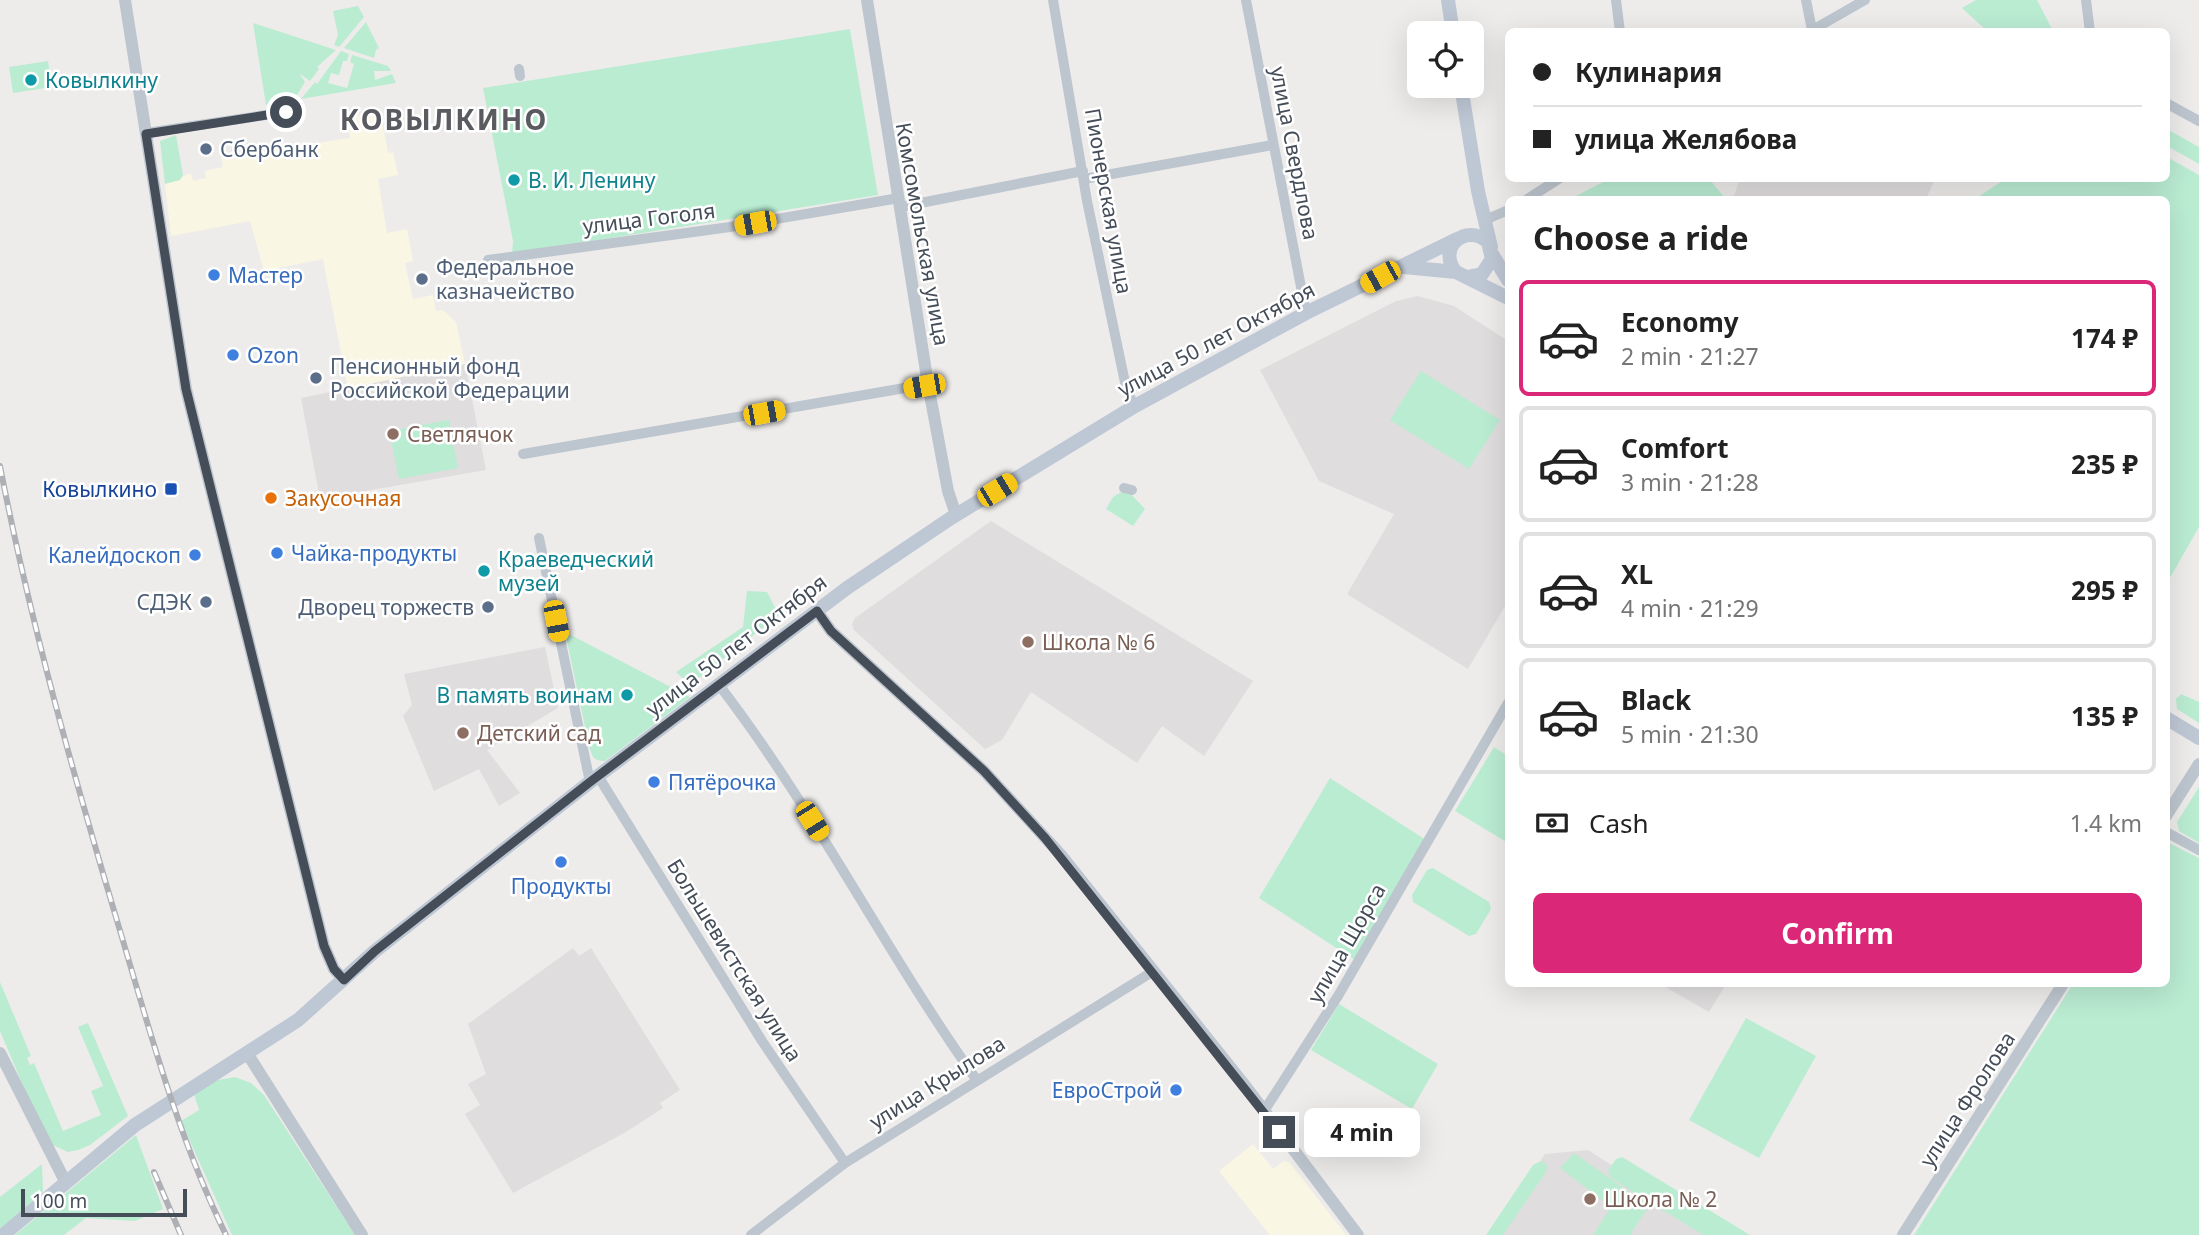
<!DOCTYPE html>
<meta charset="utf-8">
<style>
:root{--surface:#fff;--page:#f2f2f2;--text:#222;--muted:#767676;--line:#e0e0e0;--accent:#db2777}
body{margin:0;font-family:"Noto Sans",sans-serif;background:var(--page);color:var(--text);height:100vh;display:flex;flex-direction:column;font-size:26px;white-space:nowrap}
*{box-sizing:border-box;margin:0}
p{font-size:23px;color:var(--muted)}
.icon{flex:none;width:38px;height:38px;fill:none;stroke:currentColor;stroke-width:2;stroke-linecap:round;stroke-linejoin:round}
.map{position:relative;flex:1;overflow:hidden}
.side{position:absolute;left:1505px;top:196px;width:665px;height:791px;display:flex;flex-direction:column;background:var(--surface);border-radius:10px;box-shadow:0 7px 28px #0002}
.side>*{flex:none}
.guide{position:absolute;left:1505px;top:28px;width:665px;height:154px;border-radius:10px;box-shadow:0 7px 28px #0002;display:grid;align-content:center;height:154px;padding:0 28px;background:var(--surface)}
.controls{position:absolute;left:1407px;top:21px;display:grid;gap:14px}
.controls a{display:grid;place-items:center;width:77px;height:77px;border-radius:10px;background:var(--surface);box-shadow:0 7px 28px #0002;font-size:35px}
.scale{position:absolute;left:21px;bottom:18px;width:166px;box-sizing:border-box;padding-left:7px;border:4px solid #454d58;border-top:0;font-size:19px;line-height:24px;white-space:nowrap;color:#454d58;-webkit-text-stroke:5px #fff;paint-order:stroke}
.end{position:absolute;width:32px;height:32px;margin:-16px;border:9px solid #454d58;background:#fff;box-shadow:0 0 0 4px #fff}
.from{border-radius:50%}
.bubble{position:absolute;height:49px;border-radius:10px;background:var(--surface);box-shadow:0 7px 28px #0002;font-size:23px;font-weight:700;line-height:49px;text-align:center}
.car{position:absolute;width:21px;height:42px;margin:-21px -10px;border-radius:9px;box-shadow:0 0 5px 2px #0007;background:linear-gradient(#f5c518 24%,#345 0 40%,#f5c518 0 76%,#345 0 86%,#f5c518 0)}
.guide b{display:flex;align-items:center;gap:24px;height:66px;font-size:26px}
.guide b+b{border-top:2px solid var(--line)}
.guide i{width:18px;height:18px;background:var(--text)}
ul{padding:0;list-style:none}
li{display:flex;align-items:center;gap:21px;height:116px;margin:0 14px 10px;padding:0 14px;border:4px solid var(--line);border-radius:10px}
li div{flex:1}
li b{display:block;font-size:26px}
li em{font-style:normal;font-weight:700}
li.on{border-color:var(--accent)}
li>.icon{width:63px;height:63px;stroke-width:1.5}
h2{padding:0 28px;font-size:32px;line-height:84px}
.pay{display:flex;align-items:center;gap:18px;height:77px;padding:0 28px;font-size:26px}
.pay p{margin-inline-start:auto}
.action{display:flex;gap:14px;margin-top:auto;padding:14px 28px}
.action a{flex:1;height:80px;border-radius:10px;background:var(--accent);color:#fff;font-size:28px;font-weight:700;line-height:80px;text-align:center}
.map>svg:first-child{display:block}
.commercial{fill:#faf6e4}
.education{fill:#dfdddd}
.green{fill:#baecd2}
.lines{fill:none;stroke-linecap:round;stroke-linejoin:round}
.minor{stroke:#bdc5ce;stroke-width:10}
.tertiary{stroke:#bdc5ce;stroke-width:12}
.secondary{stroke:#bec7d4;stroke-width:14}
.rail-casing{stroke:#aeb0b6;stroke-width:6}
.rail{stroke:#fff;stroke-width:3.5;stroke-dasharray:10;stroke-linecap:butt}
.route{stroke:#454d58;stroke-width:9}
.culture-dot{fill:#0f9aa8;stroke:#fff;stroke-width:2.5}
.service-dot{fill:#5c6f8a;stroke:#fff;stroke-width:2.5}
.shop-dot{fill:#3f7fe0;stroke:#fff;stroke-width:2.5}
.education-dot{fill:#8d6e63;stroke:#fff;stroke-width:2.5}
.transit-dot{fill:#1a4fb4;stroke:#fff;stroke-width:2.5}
.food-dot{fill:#e8710a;stroke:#fff;stroke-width:2.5}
.labels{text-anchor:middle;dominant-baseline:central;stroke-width:5;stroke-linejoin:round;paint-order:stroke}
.culture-label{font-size:21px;fill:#0d838f;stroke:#fff;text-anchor:start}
.service-label{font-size:21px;fill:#4e5e75;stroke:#fff;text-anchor:start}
.street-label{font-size:21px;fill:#454d58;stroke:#fff}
.shop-label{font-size:21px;fill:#366cbe;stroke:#fff;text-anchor:start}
.education-label{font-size:21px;fill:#785e54;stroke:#fff;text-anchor:start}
.transit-label{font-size:21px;fill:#164399;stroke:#fff;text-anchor:end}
.food-label{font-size:21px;fill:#c56008;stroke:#fff;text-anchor:start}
.district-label{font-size:28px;font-weight:bold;letter-spacing:2px;fill:#595b60;stroke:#fff}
</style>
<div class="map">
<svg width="2199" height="1235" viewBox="0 0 2199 1235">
<rect width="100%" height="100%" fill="#eeeceb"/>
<!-- commercial -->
<path class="commercial" d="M380,111L388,153L393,152L398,175L378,179L387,233L407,229L413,261L405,263L413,299L433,295L436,311L443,310L456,322L465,364L348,389L323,259L264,271L250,221L171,236L165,184L191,173L193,181L206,178L205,171L223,167L221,158L350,138L347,118Z
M1253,1144L1273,1169L1284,1161L1289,1162L1346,1235H1270L1219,1171Z"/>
<!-- education -->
<path class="education" d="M1740,178H1935V179L1926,199H1733Z
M1418,296L1454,306L1508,341V601L1468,669L1347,594L1394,514L1319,481L1260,370L1396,301Z
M465,364L486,470L320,499L301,398Z
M991,521L1253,681L1204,756L1162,726L1137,763L1031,692L1002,740L985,749L854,630L852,624L855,618Z
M545,647L558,708L487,750L520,793L499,806L479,769L434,791L403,716L412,705L404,674Z
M573,948L579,956L591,948L680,1090L660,1103L663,1108L626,1132L513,1193L465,1114L480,1105L468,1084L486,1074L468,1024Z
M1660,984H1726L1709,1012Z
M1588,1150L1722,1235H1492L1545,1154Z"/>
<!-- green -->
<path class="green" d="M1976,0H2037L2053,31H1987L1962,8Z
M358,6L364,17L339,47L334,45L338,35L333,11Z
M366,22L379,48L376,50L374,58L344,48Z
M253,23L336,50L317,67L319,69L310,81L300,74L305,82L294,100L266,105Z
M850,29L878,195L512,254L513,241L483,88Z
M341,51L349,54L347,61H343L339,75L331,73L328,83L347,88L354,64L350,62L352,55L388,66L391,71H374L375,80L392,74L396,83L301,99L315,82L317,84Z
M48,61L52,87L13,93L9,67Z
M2167,129L2199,147V164L2167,146Z
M176,135L183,175L180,180L165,184L160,141Z
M2167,157L2199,175V527L2167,583L2166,200L1975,199L2005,179L2166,178Z
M1611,178L1709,179L1726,199H1570Z
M1421,371L1500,420L1469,469L1390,420Z
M449,420L458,468L399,479L389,431Z
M1126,489L1145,509L1133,526L1106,509L1113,497Z
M747,591L767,592L779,615L690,685L676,672L743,627Z
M565,632L690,697L605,761C593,761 592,756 589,746Z
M2181,694L2199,702V723L2177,709L2176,699Z
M1494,747L1508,756V843L1455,811Z
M1330,778L1426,840L1355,960L1259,898Z
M2199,787V843L2179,831L2177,822Z
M2167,842L2199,858V1235H1914L2073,984H2166Z
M1433,868L1489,902L1491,909L1476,934L1469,936L1413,902L1412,895L1427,870Z
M0,982L31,1056L27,1058L30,1065L34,1063L63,1131L101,1115L91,1091L103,1086L78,1027L88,1023L128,1116L90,1145L78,1150L68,1152L53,1145L32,1107L0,1031Z
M1339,1004L1438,1064L1412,1109L1311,1050Z
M1746,1018L1816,1056L1759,1158L1689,1120Z
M235,1077L251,1083L264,1095L355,1235H232L181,1121L199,1110L194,1094L217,1080Z
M136,1135L163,1209L135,1221L86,1218L64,1235H15Z
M1574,1153L1649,1206L1630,1235H1593L1611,1207L1560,1168Z
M1622,1157L1750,1235H1703L1611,1178L1608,1170L1616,1159Z
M1541,1161L1547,1165L1546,1172L1503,1235H1486L1533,1165Z
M42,1164L43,1192L0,1229V1197Z"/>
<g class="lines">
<!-- minor -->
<path class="minor" d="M1053,0L1087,201L1127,392L1135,406
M1246,0L1306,313
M1616,0L1620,32
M1806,0L1812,30
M2086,0L2090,32
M1809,32L1865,0
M519,69L520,76
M2166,103L2199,121
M146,133L286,112
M1084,179L1273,145
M1526,200L1560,178
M900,207L1083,171
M1485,220L1508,210
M488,260L730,227L899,198
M523,454L928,384
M1124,488L1132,490
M539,538L590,782
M719,685C815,810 885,951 976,1079
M598,776L762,1041L845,1163
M2166,832L2199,850
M1264,1111L1338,996L1508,703
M751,1235L845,1163L1152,972"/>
<!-- tertiary -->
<path class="tertiary" d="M125,0L186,389L324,946L334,969L344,980
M867,0L928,384L948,491L956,515
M817,611L831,631L984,771L1061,855L1247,1088L1358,1235
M2166,816L2199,764
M0,1053L66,1183
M247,1053L362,1235
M1903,1235L2063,984"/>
<!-- secondary -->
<path class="secondary" d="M1448,0L1453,33
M1461,86L1478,191L1491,247
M1492,254L1508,280
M1404,267L1456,272
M1467,277L1482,274L1492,259L1488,242C1466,222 1436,248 1456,272L1508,298
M2166,718L2199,738
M3,1235L135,1125L298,1020L375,951L590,782L847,588L951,518L1135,406L1306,313L1457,239"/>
<!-- rail casing -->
<g class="rail-casing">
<path id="rail" d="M0,466C30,621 73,773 118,924C150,1031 177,1135 226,1235
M154,1172L181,1235"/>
</g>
<!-- rail -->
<use href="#rail" class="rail"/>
</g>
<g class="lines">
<!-- route -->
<path class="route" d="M286,112L146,134L186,389L324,946L334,969L344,980L375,951L590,782L817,611L831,631L984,771L1045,838L1279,1132"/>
</g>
<!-- markers -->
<g class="culture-dot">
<circle cx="31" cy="80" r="7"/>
<circle cx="514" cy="180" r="7"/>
<circle cx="484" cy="571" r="7"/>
<circle cx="627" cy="695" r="7"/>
</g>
<g class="service-dot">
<circle cx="206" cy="149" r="7"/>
<circle cx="422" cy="279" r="7"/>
<circle cx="316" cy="378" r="7"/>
<circle cx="206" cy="602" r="7"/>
<circle cx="488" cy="607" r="7"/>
</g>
<g class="shop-dot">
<circle cx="214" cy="275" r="7"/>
<circle cx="233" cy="355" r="7"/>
<circle cx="277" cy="553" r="7"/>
<circle cx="195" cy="555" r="7"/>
<circle cx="654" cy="782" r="7"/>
<circle cx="561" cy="862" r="7"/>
<circle cx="1176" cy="1090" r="7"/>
</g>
<g class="education-dot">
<circle cx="393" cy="434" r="7"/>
<circle cx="1028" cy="642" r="7"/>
<circle cx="463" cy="733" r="7"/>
<circle cx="1590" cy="1199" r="7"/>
</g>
<rect class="transit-dot" x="164" y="482" width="14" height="14" rx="3.5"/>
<circle class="food-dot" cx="271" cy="498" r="7"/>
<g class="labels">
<!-- culture labels -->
<g class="culture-label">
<text x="45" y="80">Ковылкину</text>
<text x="528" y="180">В. И. Ленину</text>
<text x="498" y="559">Краеведческий<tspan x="498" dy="24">музей</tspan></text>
<text x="613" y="695" text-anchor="end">В память воинам</text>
</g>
<!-- service labels -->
<g class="service-label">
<text x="220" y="149">Сбербанк</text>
<text x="436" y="267">Федеральное<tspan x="436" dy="24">казначейство</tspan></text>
<text x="330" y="366">Пенсионный фонд<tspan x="330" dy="24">Российской Федерации</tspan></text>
<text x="192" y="602" text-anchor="end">СДЭК</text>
<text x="474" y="607" text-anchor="end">Дворец торжеств</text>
</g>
<!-- street labels -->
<g class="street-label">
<text transform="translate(1295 153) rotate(79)">улица Свердлова</text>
<text transform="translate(1109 201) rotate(80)">Пионерская улица</text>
<text transform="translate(649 218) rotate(-7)">улица Гоголя</text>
<text transform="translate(923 234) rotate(80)">Комсомольская улица</text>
<text transform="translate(1216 339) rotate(-28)">улица 50 лет Октября</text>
<text transform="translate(736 645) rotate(-37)">улица 50 лет Октября</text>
<text transform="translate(1346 943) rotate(-60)">улица Щорса</text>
<text transform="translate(735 960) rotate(58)">Большевистская улица</text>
<text transform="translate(937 1082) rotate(-32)">улица Крылова</text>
<text transform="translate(1967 1099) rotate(-57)">улица Фролова</text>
</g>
<!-- shop labels -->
<g class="shop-label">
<text x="228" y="275">Мастер</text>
<text x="247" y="355">Ozon</text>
<text x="291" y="553">Чайка-продукты</text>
<text x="181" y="555" text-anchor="end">Калейдоскоп</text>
<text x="668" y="782">Пятёрочка</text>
<text x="561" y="886" text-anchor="middle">Продукты</text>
<text x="1162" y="1090" text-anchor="end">ЕвроСтрой</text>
</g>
<!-- education labels -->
<g class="education-label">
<text x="407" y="434">Светлячок</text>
<text x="1042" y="642">Школа № 6</text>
<text x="477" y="733">Детский сад</text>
<text x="1604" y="1199">Школа № 2</text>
</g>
<!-- transit labels -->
<g class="transit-label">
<text x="157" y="489">Ковылкино</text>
</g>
<!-- food labels -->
<g class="food-label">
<text x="285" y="498">Закусочная</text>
</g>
<!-- district labels -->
<g class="district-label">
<text x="444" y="119">КОВЫЛКИНО</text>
</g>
</g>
</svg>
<div class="controls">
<a><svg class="icon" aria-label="locate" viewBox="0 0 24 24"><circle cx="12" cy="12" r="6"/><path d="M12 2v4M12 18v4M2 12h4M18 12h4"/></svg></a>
</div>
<div class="scale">100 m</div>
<i class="end from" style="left:286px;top:112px"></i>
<i class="end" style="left:1279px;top:1132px"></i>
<div class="bubble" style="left:1304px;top:1108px;width:116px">4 min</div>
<i class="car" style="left:755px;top:223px;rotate:260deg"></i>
<i class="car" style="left:1380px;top:277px;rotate:241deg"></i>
<i class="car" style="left:924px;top:386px;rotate:260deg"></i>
<i class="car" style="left:764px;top:413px;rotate:80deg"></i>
<i class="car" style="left:997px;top:490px;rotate:59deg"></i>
<i class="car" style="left:556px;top:621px;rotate:169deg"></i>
<i class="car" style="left:812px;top:821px;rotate:148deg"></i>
<div class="guide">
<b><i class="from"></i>Кулинария</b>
<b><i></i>улица Желябова</b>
</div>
<section class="side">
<h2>Choose a ride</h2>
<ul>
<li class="on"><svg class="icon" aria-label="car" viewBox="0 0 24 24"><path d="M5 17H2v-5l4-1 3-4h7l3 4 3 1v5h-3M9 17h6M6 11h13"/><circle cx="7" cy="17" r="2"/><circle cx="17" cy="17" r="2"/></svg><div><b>Economy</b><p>2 min · 21:27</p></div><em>174 ₽</em></li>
<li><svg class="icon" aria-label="car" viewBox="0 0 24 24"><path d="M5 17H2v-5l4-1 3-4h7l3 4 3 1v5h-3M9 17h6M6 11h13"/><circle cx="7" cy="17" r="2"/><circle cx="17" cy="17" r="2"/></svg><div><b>Comfort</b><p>3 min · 21:28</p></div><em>235 ₽</em></li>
<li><svg class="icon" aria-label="car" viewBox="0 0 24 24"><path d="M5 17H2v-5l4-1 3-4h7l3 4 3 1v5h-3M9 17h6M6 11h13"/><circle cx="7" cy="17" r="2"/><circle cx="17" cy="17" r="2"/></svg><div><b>XL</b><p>4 min · 21:29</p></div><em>295 ₽</em></li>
<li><svg class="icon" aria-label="car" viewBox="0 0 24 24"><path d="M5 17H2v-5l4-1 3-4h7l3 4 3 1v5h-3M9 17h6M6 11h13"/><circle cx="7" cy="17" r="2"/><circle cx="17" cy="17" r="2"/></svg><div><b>Black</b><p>5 min · 21:30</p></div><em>135 ₽</em></li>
</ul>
<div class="pay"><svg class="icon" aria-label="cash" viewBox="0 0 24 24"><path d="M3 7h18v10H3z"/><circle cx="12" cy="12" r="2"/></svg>Cash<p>1.4 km</p></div>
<div class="action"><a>Confirm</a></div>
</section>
</div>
